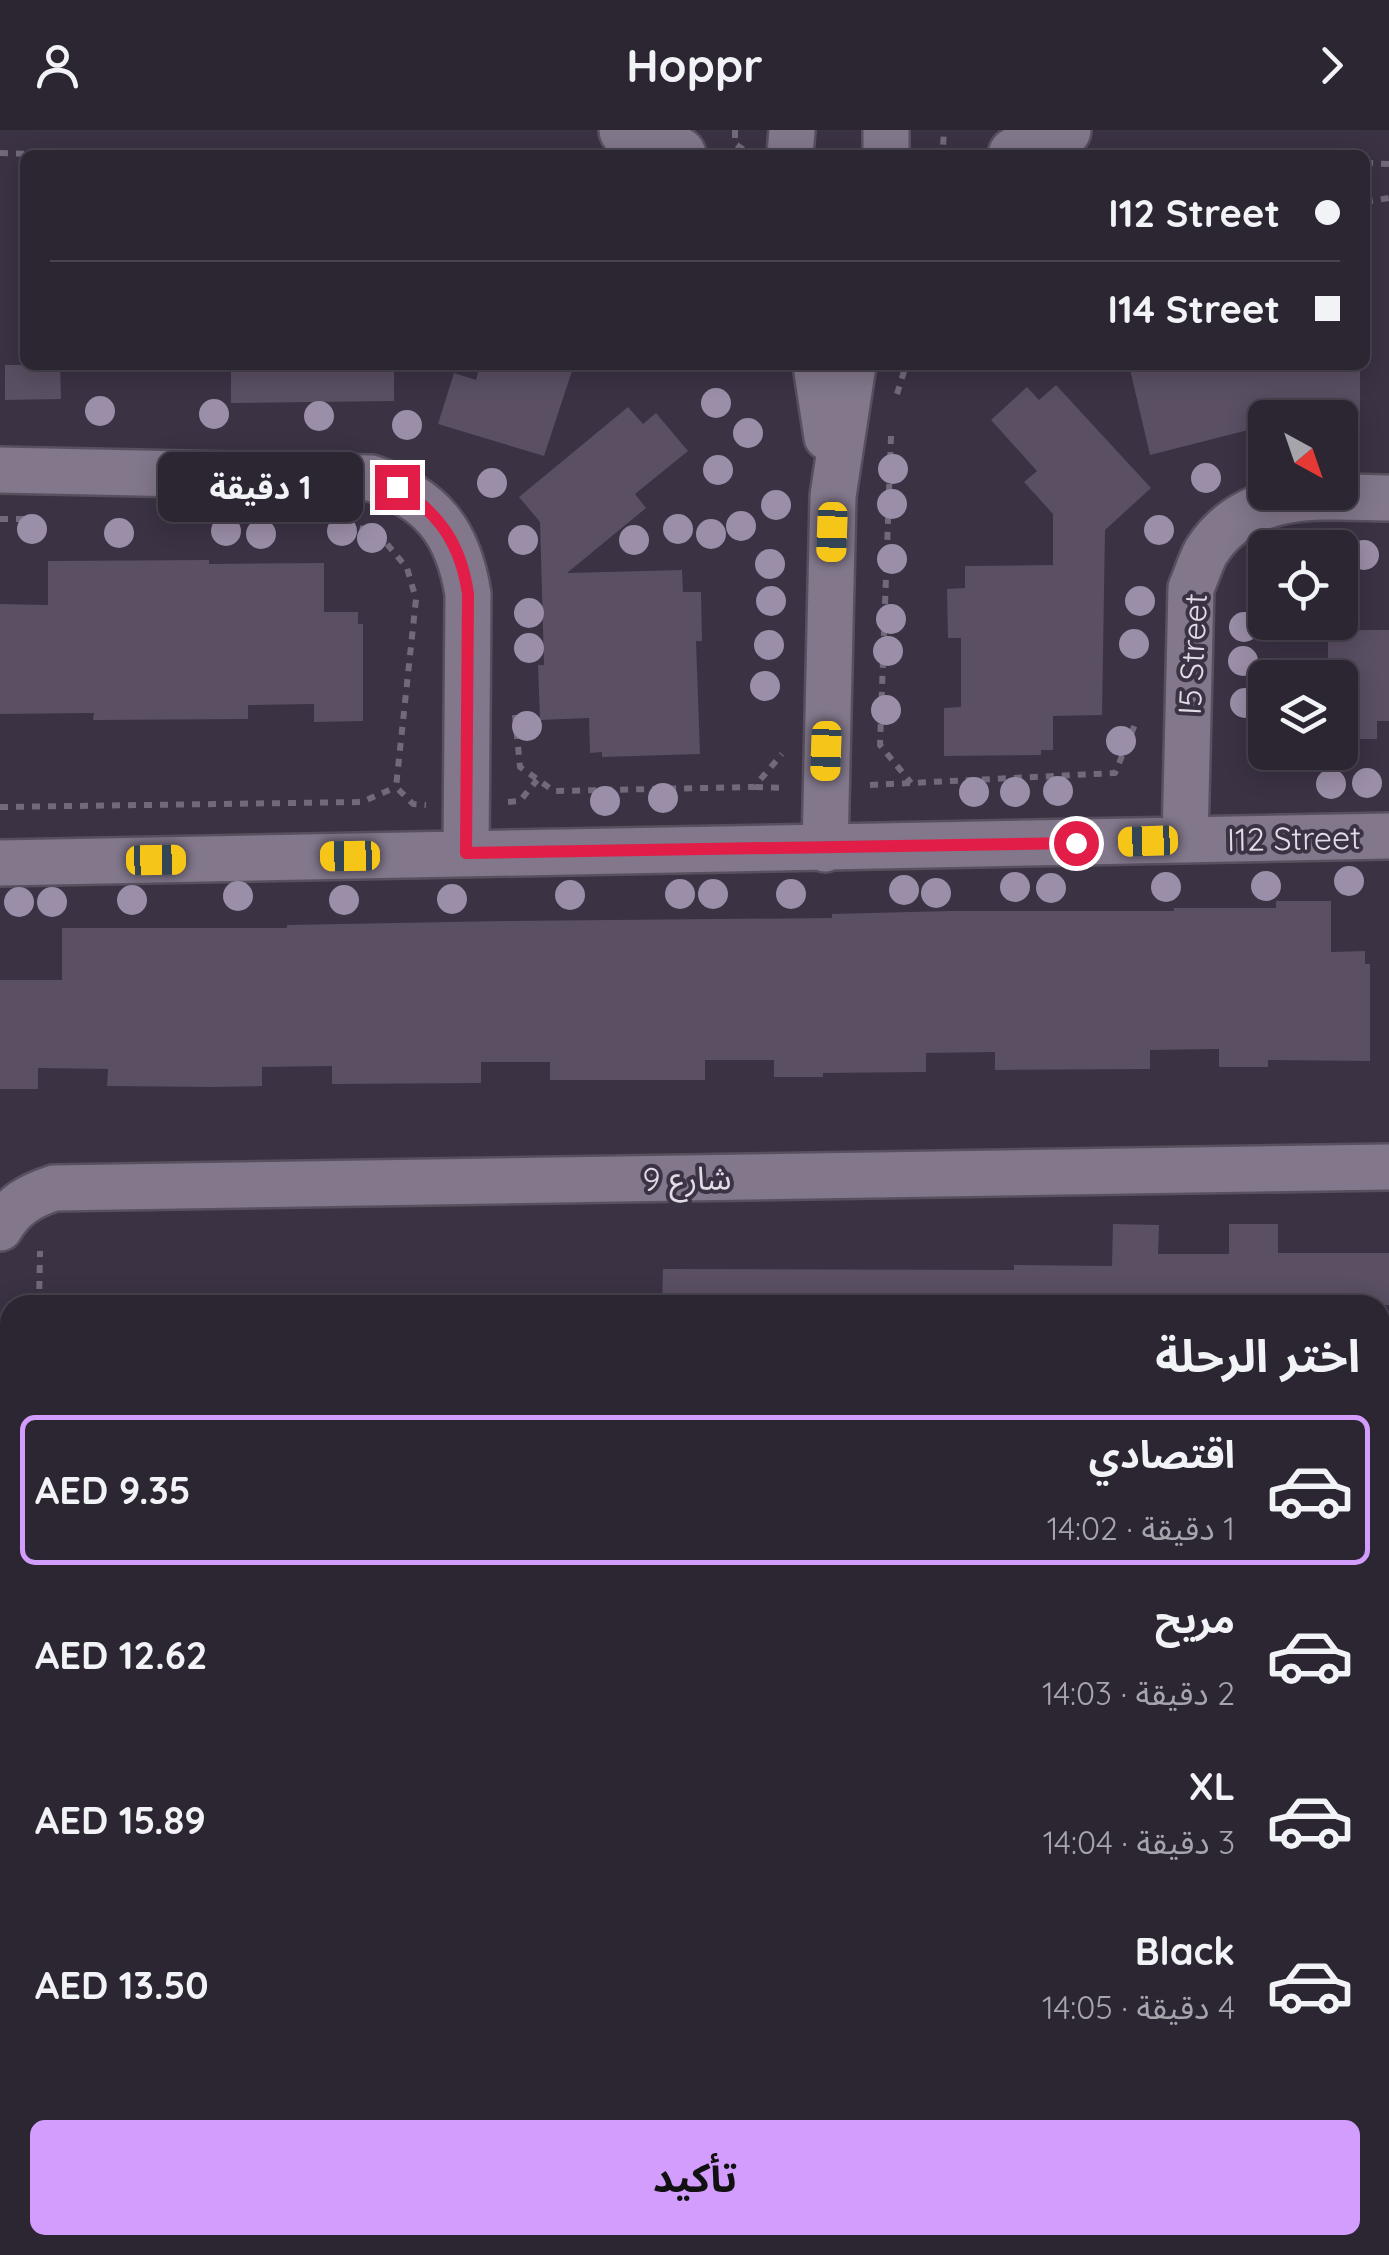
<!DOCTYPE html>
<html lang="ar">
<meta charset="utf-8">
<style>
:root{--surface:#2c2633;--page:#38323f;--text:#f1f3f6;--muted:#a6a5ac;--line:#48434e;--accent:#d29dfd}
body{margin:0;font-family:Quicksand,"Noto Sans Arabic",sans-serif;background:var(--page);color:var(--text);direction:rtl;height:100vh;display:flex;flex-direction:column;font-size:38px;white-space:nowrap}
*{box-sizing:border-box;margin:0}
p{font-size:32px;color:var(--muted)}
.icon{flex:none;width:55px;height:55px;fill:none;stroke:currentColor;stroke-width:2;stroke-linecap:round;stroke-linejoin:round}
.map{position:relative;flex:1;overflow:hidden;direction:ltr}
.sheet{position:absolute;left:0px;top:1165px;width:1390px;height:960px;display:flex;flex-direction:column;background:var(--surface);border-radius:30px 30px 0 0;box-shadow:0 5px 25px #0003,0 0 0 2px var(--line);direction:rtl}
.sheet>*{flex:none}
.banner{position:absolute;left:20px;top:20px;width:1350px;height:220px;border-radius:15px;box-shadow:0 5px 25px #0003,0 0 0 2px var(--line);direction:rtl;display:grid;align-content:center;height:220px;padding:0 30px;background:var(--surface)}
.needle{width:65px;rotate:140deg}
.tools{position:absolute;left:1248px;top:270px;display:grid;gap:20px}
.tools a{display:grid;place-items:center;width:110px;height:110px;border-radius:15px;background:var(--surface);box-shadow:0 5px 25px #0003,0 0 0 2px var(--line);font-size:50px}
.end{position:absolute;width:45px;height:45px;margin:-22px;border:12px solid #e11d48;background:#fff;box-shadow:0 0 0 5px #fff}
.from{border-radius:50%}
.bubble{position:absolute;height:70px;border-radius:15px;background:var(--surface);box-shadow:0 5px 25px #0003,0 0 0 2px var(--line);font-size:32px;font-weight:700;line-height:70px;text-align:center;direction:rtl}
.car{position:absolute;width:30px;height:60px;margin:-30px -15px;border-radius:12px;box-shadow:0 0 8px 2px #0007;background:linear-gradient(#f5c518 24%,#345 0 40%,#f5c518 0 76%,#345 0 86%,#f5c518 0)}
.banner b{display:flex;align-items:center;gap:35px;height:95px;font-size:38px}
.banner b+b{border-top:2px solid var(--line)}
.banner i{width:25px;height:25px;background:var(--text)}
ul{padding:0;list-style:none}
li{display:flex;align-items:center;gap:30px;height:150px;margin:0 20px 15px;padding:0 10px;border:5px solid transparent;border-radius:15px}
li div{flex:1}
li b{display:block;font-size:38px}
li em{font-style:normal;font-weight:700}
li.active{border-color:var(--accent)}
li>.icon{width:90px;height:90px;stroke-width:1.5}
h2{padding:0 30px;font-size:45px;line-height:120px}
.cta{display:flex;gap:20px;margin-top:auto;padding:20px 30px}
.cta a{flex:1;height:115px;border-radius:15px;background:var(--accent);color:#111;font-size:40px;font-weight:700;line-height:115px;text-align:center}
header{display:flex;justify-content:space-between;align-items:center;height:130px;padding:0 30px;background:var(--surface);font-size:45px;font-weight:700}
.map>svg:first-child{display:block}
.water{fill:#76588f}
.building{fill:#5a4f63}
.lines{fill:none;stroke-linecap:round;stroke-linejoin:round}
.street-casing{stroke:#58505f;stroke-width:50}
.secondary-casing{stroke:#58505f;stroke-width:60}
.path{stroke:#726a7a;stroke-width:6;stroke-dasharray:8 8;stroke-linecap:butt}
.street{stroke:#82778b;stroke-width:45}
.secondary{stroke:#82778b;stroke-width:55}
.tree{fill:#9b8ea8}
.route{stroke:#e11d48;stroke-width:12}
.labels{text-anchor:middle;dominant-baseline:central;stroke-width:8;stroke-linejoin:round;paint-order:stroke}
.street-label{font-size:32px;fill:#e2dce7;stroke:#3b3244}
</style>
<header><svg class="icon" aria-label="forward" viewBox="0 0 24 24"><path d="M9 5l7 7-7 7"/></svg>Hoppr<svg class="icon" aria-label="person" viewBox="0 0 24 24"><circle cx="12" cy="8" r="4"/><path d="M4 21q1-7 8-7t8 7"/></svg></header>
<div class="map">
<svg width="1389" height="2125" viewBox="0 0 1389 2125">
<rect width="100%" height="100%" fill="#3b3244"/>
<!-- water -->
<path class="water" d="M1380,1344H1389V1605L1380,1600Z"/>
<!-- building -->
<path class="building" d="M5,235H60L61,269L5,270Z
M231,235H394V271L231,273Z
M480,235H574L544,326L438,294L454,243L476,250Z
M1129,235H1360V288H1258L1260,297L1150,325Z
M1056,255L1151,358L1105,400L1102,585L1053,586V620H1041V625L944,626V578L961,577V508H948L947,459L965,458V436L1053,435V384L1024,352L1037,341L991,290L1027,257L1039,270Z
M628,277L643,294L656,283L688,321L635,364L646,378L567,443L682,440L683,462H701L702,511H696L700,624L602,627V622L590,623L589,588L540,590L538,535H544L540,392L519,367Z
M209,430V434L324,433V482H358V494H363V591L314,592V574L248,575V589L93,590L94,583L0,584V474L48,475V431Z
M1333,500H1389V591H1377V609H1340V548H1328V512H1334Z
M1276,771H1331V822L1365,821V834H1370V931L1268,930V937H1219V919L1150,920V939L995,940V922L926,923V942L823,943V947H774V930H705V950H550V932H481V953L332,954V936L262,937V956L214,957L107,956L108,939L38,938V959H0V850H62V798H287V795L504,791L832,788V784L949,781H1174V778H1276Z
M1113,1094L1159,1095L1158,1124H1229V1094H1278V1123H1389V1175H662L663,1139L1014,1140V1135L1112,1136Z"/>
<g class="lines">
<!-- street casing -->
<g class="street-casing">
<path id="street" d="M790,25L792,0
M886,25V0
M816,235L827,307
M0,340L371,348C431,368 458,401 468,464L466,723
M1185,710L1191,458C1196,447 1200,433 1206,422C1247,357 1322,367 1389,368
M825,719L833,366L853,235
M0,733L1389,706
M0,1098C13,1075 30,1066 54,1058L1389,1037
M0,1561L10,1950
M1380,1946L1389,1951
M14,2115V2125"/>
</g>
<!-- secondary casing -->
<g class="secondary-casing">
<path id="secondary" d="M627,0L678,25
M1016,25L1063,0"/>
</g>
<!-- path -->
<path class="path" d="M735,0V14L747,22
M0,23L56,25
M932,25L943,17L944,0
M1365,33L1389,34
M1365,72L1389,68
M897,264L906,235
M891,306L880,615L911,653
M0,389H27
M344,395L364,399L387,414L407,438L416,469L396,657L413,674L426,675
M515,585L520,637L554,661L754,657L782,624
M870,655L1115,643L1136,592
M755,657L783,658
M508,672L520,671L537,650
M0,677L362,672L396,657
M39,1175L40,1121
M1380,1320H1389
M0,1335L10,1336
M1380,1623L1389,1628"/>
<!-- street -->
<use href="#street" class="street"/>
<!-- secondary -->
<use href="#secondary" class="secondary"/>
</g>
<!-- trees -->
<g class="tree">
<circle cx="716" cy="273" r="15"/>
<circle cx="100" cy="281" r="15"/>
<circle cx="214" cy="284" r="15"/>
<circle cx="319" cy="286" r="15"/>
<circle cx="407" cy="295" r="15"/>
<circle cx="748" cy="303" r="15"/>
<circle cx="893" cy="339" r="15"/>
<circle cx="718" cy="340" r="15"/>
<circle cx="1206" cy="348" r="15"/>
<circle cx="492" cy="353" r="15"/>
<circle cx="892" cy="374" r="15"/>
<circle cx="776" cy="375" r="15"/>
<circle cx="741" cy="396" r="15"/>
<circle cx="32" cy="399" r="15"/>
<circle cx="678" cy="399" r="15"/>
<circle cx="1159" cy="400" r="15"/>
<circle cx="226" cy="401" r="15"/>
<circle cx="342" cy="401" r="15"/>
<circle cx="119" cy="403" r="15"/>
<circle cx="261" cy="404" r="15"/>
<circle cx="711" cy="404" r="15"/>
<circle cx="372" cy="408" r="15"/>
<circle cx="523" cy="410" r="15"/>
<circle cx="634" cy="410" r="15"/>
<circle cx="1364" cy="425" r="15"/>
<circle cx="892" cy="429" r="15"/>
<circle cx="770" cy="434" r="15"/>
<circle cx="771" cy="471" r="15"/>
<circle cx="1140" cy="471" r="15"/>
<circle cx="529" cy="483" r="15"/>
<circle cx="891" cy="489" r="15"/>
<circle cx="1244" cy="497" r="15"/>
<circle cx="1134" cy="514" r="15"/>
<circle cx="769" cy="515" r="15"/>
<circle cx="529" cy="518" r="15"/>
<circle cx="888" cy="521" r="15"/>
<circle cx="1243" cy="531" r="15"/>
<circle cx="765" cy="556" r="15"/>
<circle cx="1245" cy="573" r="15"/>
<circle cx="886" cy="580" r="15"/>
<circle cx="527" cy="596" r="15"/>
<circle cx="1121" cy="611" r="15"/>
<circle cx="1367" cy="653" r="15"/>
<circle cx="1331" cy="654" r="15"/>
<circle cx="1058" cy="661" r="15"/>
<circle cx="974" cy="662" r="15"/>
<circle cx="1015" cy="662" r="15"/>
<circle cx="663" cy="668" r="15"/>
<circle cx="605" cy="671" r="15"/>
<circle cx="1349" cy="751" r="15"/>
<circle cx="1266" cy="756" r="15"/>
<circle cx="1015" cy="757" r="15"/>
<circle cx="1166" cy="757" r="15"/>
<circle cx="1051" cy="758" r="15"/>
<circle cx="904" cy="760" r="15"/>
<circle cx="936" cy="763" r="15"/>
<circle cx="680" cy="764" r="15"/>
<circle cx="713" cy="764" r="15"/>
<circle cx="791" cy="764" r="15"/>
<circle cx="570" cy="765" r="15"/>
<circle cx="238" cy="766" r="15"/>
<circle cx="452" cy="769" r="15"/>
<circle cx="132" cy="770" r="15"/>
<circle cx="344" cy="770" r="15"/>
<circle cx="19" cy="772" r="15"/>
<circle cx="52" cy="772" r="15"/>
</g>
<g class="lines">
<!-- route -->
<path class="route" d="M397,357C440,383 461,415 468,464L466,723L1076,713"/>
</g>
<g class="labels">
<!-- street labels -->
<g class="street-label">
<text transform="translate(1192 524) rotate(-87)">I5 Street</text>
<text transform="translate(1294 708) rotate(-1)">I12 Street</text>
<text transform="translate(687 1048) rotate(-1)">شارع 9</text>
</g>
</g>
</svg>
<div class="tools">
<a><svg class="needle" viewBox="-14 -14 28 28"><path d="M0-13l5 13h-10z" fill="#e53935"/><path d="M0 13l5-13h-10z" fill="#a6a5ac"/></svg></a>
<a><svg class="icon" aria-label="locate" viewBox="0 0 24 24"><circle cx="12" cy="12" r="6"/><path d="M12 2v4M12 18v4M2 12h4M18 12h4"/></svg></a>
<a><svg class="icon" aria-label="layers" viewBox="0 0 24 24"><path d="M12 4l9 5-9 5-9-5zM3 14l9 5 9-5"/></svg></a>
</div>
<i class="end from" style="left:1076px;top:713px"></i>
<i class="end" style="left:397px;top:357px"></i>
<div class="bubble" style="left:158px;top:322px;width:205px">1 دقيقة</div>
<i class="car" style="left:832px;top:402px;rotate:182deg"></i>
<i class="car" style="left:826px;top:621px;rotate:182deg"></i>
<i class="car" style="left:1148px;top:711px;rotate:268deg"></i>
<i class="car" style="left:350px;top:726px;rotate:269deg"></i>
<i class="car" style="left:156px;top:730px;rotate:89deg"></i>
<div class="banner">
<b><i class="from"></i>I12 Street</b>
<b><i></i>I14 Street</b>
</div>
<section class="sheet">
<h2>اختر الرحلة</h2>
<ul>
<li class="active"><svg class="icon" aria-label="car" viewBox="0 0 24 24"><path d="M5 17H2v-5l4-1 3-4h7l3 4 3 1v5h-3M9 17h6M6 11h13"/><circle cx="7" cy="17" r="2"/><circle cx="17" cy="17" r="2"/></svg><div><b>اقتصادي</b><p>1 دقيقة · 14:02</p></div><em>AED 9.35</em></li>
<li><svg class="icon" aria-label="car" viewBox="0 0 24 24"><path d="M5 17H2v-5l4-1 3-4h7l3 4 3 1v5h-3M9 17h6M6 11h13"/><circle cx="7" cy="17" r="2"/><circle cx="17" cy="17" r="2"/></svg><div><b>مريح</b><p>2 دقيقة · 14:03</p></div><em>AED 12.62</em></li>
<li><svg class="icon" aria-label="car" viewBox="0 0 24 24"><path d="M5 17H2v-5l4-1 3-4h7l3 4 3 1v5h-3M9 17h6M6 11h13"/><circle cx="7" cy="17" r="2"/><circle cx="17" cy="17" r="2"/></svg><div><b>XL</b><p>3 دقيقة · 14:04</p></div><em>AED 15.89</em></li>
<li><svg class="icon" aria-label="car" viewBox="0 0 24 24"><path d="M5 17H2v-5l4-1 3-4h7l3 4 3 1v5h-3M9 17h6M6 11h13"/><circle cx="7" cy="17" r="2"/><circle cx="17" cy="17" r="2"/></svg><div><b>Black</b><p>4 دقيقة · 14:05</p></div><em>AED 13.50</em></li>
</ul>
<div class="cta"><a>تأكيد</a></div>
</section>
</div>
